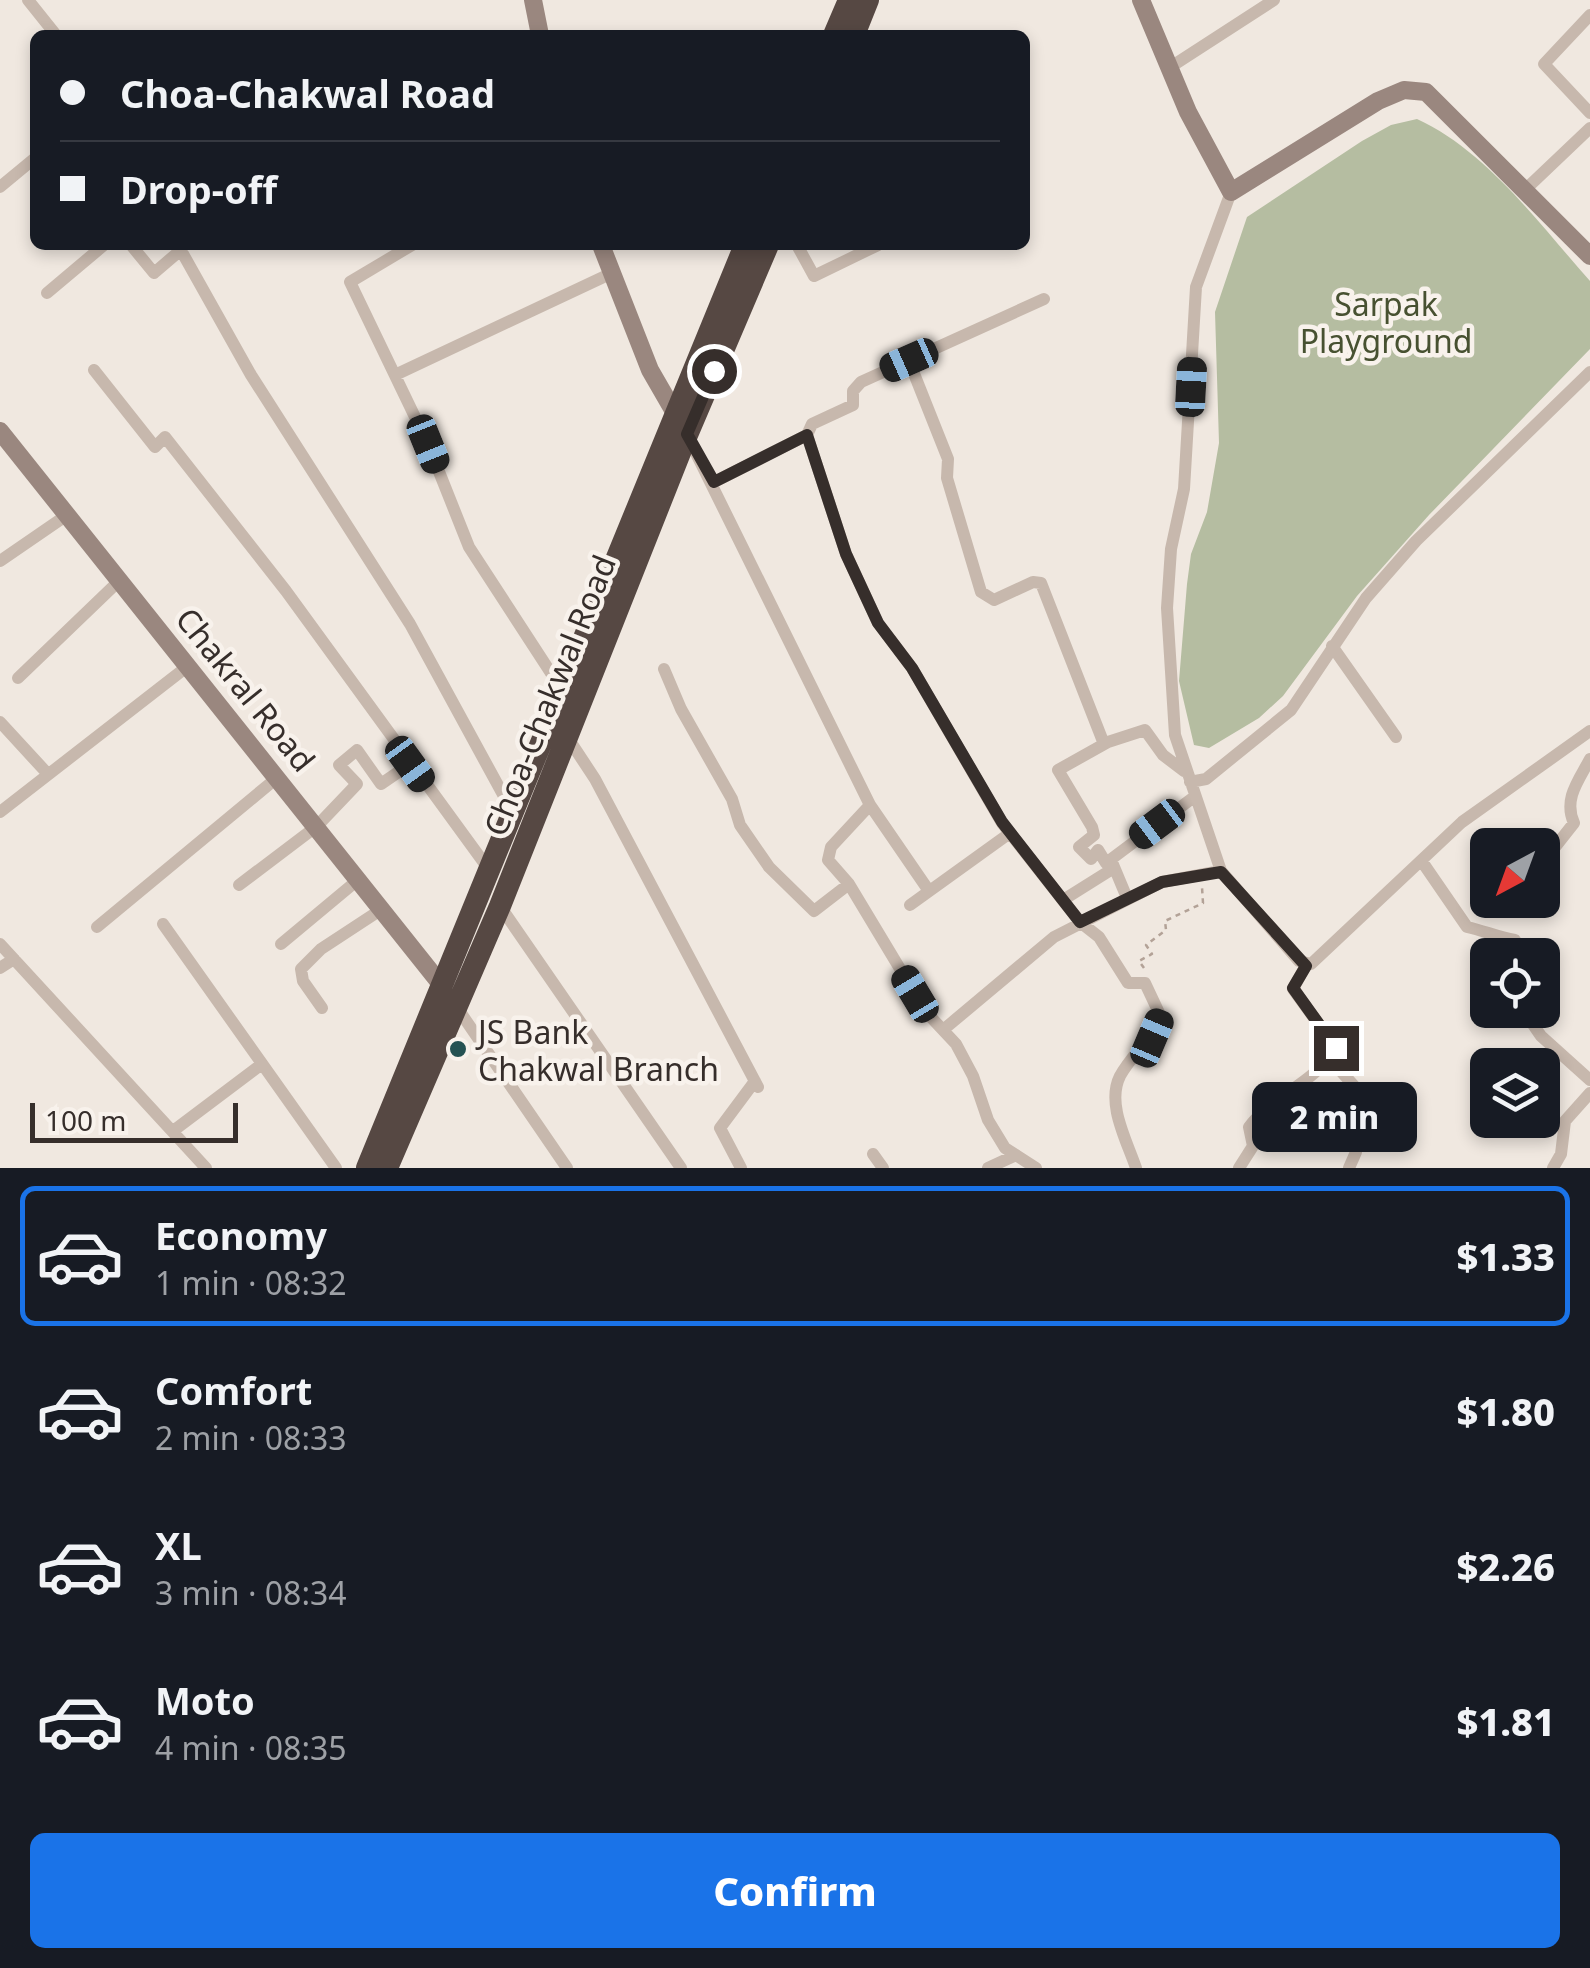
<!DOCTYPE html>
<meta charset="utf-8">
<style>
:root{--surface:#171b24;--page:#20242c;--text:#f1f3f6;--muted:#9ea1a6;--line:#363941;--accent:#1a73e8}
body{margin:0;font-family:"Noto Sans",sans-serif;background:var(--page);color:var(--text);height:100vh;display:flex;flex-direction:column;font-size:38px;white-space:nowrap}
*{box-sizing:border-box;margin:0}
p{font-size:32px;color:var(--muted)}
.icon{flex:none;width:55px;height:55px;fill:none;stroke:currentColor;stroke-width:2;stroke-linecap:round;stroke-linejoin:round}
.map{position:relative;height:1168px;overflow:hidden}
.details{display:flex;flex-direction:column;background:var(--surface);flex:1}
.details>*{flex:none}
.top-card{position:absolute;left:30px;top:30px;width:1000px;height:220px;border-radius:15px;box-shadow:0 5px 15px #0003;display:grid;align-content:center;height:220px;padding:0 30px;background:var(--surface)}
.needle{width:65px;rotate:221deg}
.controls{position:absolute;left:1470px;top:828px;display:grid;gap:20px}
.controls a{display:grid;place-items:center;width:90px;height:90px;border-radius:15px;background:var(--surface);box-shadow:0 5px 15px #0003;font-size:50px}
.scale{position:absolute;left:30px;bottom:25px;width:208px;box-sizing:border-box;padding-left:10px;border:5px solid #362e2b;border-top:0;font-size:28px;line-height:35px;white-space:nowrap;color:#362e2b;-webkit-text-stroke:8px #f8f2ec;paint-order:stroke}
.end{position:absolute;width:45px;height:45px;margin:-22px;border:12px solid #362e2b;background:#fff;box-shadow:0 0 0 5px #fff}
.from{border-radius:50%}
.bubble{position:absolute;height:70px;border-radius:15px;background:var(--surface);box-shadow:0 5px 15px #0003;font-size:32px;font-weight:800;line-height:70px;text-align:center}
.car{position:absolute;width:30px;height:60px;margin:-30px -15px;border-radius:12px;box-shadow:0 0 8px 2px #0007;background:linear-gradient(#222 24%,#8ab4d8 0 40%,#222 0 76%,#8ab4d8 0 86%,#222 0)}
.top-card b{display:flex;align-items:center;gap:35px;height:95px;font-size:38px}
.top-card b+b{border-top:2px solid var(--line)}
.top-card i{width:25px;height:25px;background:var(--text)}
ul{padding:18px 0 0;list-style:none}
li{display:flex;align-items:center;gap:30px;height:140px;margin:0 20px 15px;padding:0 10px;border:5px solid transparent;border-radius:15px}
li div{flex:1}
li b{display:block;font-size:38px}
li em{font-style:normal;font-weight:800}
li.current{border-color:var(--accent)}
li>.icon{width:90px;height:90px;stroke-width:1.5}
.action{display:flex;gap:20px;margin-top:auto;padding:20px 30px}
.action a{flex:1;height:115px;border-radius:15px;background:var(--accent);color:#fff;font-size:40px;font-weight:800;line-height:115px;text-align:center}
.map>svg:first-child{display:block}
.green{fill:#b5bda1}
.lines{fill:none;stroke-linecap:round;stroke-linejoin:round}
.path{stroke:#b3a297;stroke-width:2.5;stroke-dasharray:5 5;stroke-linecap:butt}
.street{stroke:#c7b8ad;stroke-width:12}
.secondary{stroke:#9a877f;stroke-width:18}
.highway{stroke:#564843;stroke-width:22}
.route{stroke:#362e2b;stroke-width:12}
.poi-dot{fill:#255253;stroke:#f8f2ec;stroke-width:4}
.labels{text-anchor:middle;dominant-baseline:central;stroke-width:9;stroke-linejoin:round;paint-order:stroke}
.park-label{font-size:32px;fill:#475131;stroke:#f8f2ec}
.street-label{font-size:32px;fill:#362e2b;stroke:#f8f2ec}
.poi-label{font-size:32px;fill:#362e2b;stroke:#f8f2ec;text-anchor:start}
</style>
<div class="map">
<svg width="1590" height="1168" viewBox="0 0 1590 1168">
<rect width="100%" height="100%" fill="#f0e8e0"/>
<!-- green -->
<path class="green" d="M1417,119C1487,151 1540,225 1590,281V349L1429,515L1357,596L1283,696L1259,718L1209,748L1194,745L1179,681L1187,584L1191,554L1207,512L1219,443L1215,312L1247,217L1362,141L1391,125Z"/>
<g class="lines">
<!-- path -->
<path class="path" d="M1144,968L1139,961L1152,954L1146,945L1166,930L1165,921L1203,903L1202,887"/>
<!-- street -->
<path class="street" d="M28,0L56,35
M1590,15L1544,64L1590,113
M1169,68L1274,0
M0,187L35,158
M1526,189L1590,128
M1231,192L1196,287L1184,489L1171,549L1167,608L1175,735L1221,871L1299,961L1311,964L1462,822L1590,731
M131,245L154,273L182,249
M178,245L251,375L410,624L512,811
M412,245L350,282L428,444L469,547L562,690
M797,245L814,276L878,245
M47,293L104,245
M909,361L948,459L947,478L981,592L994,600L1033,582L1041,583L1104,744
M94,370L155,447L165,437L286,591L490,871
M395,375L612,273
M687,435L870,805L929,891
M807,435L846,554L878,623L912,668L1002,823L1080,922L1099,937L1128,983H1145L1161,1017C1151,1040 1132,1054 1120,1076C1106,1104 1127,1141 1136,1168
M714,482L807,435L812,424L853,405V391L861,382L1044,299
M0,561L67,515
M1332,646L1396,737
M664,669L681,709L732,799L740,825L769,867L814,911L849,884
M18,678L120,580
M0,722L46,772
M568,738L595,779L758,1087
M1184,771L1163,755L1145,730L1108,742L1058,770L1092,827L1094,835L1079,847L1091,859L1098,850L1106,863L1194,797
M1190,782L1206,779L1291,710L1366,598L1416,541L1590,372
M870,805L831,847L828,860L849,884L926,1012L956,1044L973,1076L988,1120L1005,1148L1036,1168
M0,812L188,666
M1544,861L1574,823C1563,799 1579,780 1590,759
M1112,862L1127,898
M1423,863L1467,927C1485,931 1497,937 1515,940L1521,955
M239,885L317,826L357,784L339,765L357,750L381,784L410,764
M1063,900L1114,868
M910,905L1010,833
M500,906L681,1168
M163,924L336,1168
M97,927L278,777
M0,944L206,1168
M281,944L359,879
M0,968L14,959
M456,1006L567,1168
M322,1008L303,981L301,969L321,949L382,909
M1523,1010L1541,1036L1590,1080
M943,1030L1054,937L1162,882L1221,871
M1330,1059L1364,1097L1356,1152L1349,1168
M173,1131L262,1064
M873,1154L883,1168
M741,1168L720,1128L755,1081
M988,1168L1016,1155
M1239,1168L1253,1146L1249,1127C1273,1095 1314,1084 1336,1048L1293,989L1306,965
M1553,1168L1561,1154L1565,1121L1590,1093"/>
<!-- secondary -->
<path class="secondary" d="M533,0L540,35
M1141,0L1188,112L1231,192L1378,101L1404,90L1426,92L1590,256
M601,245L650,370L680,422
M0,431L443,987"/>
<!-- highway -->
<path class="highway" d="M834,35L849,0
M854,35L868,0
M367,1168L745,245
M387,1168L500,906L687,435L768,245"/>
</g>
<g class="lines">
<!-- route -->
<path class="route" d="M714,371L687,434L714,482L807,435L846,554L878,623L912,668L1002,822L1080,922L1162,882L1221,872L1306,966L1293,988L1336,1048"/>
</g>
<!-- markers -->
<circle class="poi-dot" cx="458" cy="1049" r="10"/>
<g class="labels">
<!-- park labels -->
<g class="park-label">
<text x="1386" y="303">Sarpak<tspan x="1386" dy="37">Playground</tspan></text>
</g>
<!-- street labels -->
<g class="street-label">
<text transform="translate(246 689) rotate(51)">Chakral Road</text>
<text transform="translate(549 695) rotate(-68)">Choa-Chakwal Road</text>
</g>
<!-- poi labels -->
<g class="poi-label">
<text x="478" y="1031">JS Bank<tspan x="478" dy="37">Chakwal Branch</tspan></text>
</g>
</g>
</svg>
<div class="controls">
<a><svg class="needle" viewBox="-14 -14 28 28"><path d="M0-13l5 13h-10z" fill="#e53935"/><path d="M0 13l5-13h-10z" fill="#9ea1a6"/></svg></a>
<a><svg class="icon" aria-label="locate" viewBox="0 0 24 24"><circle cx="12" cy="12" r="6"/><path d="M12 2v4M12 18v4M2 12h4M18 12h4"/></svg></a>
<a><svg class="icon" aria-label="layers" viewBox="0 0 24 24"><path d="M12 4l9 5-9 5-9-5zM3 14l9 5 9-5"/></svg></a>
</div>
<div class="scale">100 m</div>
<i class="end from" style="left:714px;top:371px"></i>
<i class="end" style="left:1336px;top:1048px"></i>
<div class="bubble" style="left:1252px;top:1082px;width:165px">2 min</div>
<i class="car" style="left:909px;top:360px;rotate:246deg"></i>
<i class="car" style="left:1191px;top:387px;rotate:3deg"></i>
<i class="car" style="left:428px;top:444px;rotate:158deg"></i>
<i class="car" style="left:410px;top:764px;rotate:144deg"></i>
<i class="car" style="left:1157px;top:824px;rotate:233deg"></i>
<i class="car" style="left:915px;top:994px;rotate:329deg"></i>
<i class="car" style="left:1152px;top:1038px;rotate:23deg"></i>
<div class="top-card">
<b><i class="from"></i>Choa-Chakwal Road</b>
<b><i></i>Drop-off</b>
</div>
</div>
<section class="details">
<ul>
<li class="current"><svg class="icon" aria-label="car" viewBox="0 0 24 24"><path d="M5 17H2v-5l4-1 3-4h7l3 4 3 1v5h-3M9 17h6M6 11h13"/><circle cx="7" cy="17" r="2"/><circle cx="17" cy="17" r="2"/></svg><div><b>Economy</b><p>1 min · 08:32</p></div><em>$1.33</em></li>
<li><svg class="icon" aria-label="car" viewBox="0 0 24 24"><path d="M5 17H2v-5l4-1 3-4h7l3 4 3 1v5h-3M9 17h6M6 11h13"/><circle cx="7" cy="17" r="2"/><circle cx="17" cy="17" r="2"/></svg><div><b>Comfort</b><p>2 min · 08:33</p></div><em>$1.80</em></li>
<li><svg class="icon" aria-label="car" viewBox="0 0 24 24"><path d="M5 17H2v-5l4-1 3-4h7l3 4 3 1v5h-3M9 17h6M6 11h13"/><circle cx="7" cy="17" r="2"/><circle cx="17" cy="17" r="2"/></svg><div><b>XL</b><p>3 min · 08:34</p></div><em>$2.26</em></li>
<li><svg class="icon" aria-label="car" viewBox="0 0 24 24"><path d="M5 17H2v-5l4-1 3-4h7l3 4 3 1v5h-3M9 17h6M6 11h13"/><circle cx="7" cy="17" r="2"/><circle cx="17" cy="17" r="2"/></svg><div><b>Moto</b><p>4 min · 08:35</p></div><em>$1.81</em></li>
</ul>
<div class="action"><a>Confirm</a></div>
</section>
